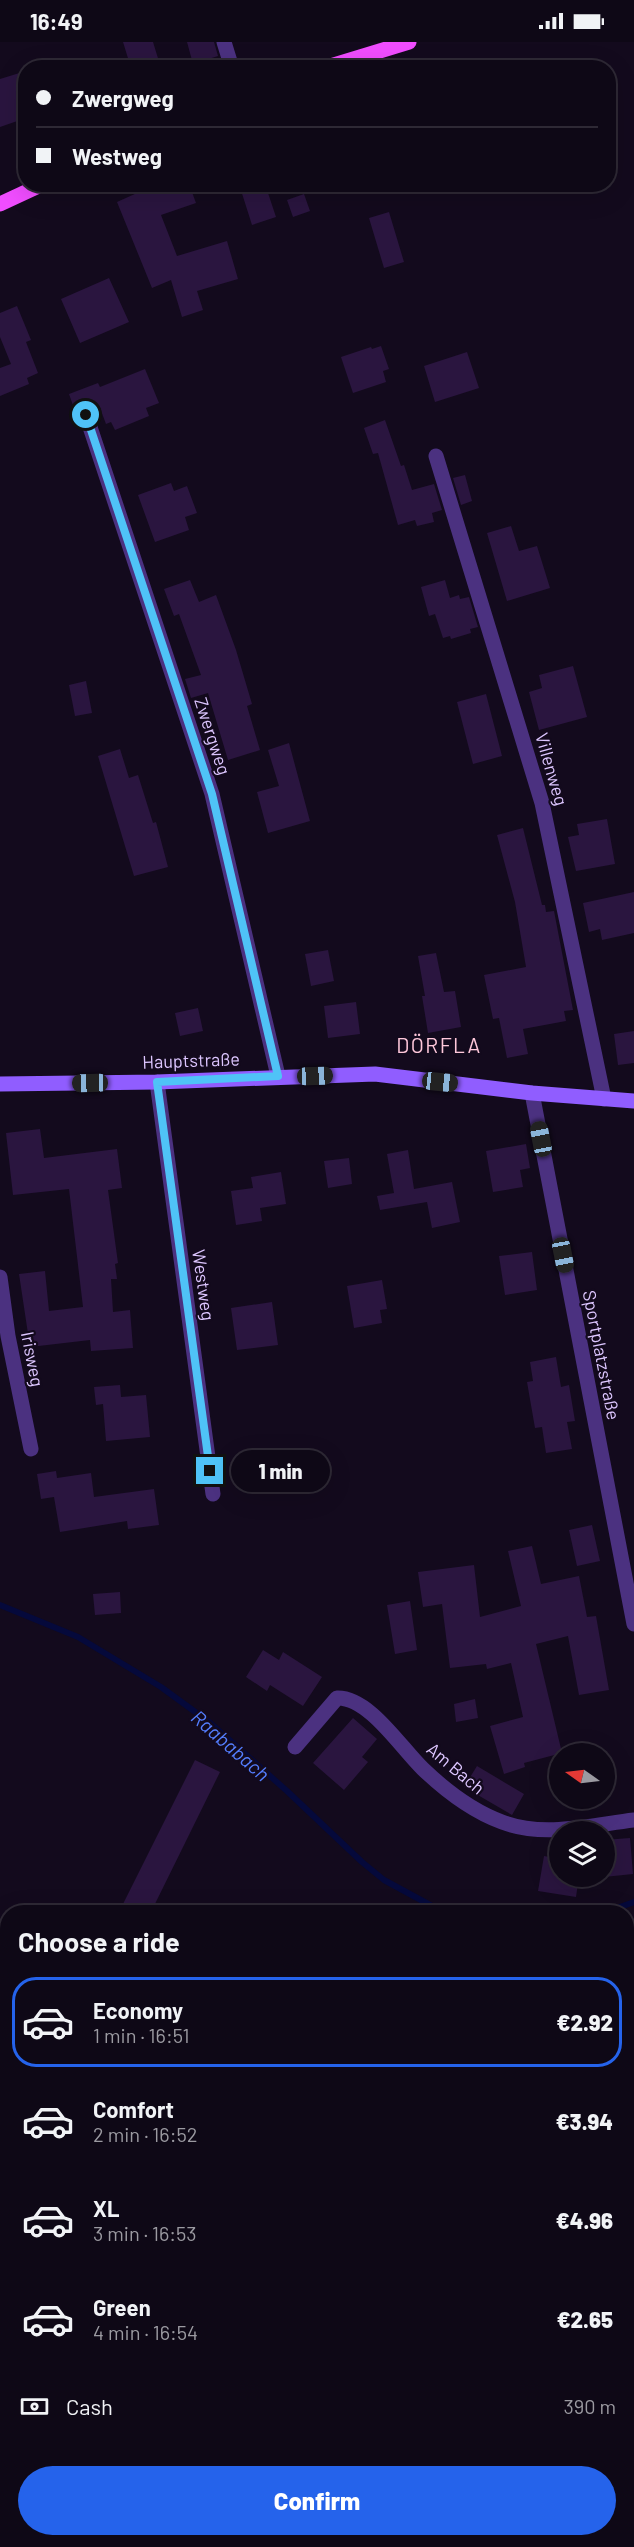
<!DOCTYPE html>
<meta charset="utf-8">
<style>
:root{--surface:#0e0816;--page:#1c1623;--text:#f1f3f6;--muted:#9b9aa1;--line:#2e2935;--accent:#2563eb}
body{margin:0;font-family:Barlow,sans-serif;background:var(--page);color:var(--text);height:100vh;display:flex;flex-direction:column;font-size:22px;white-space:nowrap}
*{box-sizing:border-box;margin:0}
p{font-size:20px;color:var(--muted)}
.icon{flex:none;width:33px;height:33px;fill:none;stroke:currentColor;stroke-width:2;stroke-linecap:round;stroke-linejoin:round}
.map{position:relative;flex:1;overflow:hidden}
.panel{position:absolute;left:0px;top:1863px;width:634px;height:642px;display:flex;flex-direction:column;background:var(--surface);border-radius:24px 24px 0 0;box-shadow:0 6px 24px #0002,0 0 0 2px var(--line)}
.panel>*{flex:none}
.guide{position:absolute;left:18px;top:18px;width:598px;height:132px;border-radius:24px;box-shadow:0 6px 24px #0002,0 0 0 2px var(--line);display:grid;align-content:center;height:132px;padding:0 18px;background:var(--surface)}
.needle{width:39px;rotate:284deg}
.tools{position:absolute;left:549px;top:1701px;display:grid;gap:12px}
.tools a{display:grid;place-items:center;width:66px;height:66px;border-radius:50%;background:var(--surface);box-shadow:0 6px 24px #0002,0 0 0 2px var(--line);font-size:30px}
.end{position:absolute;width:27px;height:27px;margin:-14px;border:8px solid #4fc3f7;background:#111;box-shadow:0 0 0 3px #111}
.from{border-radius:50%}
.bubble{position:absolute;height:42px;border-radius:21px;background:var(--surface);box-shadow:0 6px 24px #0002,0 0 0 2px var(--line);font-size:20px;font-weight:800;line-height:42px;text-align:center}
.car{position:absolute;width:18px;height:36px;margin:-18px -9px;border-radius:8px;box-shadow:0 0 4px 2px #0007;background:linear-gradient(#222 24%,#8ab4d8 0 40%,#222 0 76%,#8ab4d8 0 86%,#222 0)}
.guide b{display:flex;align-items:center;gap:21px;height:57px;font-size:22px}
.guide b+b{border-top:2px solid var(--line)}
.guide i{width:15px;height:15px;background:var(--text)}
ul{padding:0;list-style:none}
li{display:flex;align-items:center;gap:18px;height:90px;margin:0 12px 9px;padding:0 6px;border:3px solid transparent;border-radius:24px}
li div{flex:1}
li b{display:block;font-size:22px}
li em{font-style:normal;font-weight:800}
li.on{border-color:var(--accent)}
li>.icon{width:54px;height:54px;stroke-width:1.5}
h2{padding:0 18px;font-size:27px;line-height:72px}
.pay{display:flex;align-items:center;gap:15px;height:66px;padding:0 18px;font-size:22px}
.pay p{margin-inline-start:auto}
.action{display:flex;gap:12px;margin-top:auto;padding:12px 18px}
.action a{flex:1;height:69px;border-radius:36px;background:var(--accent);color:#fff;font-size:24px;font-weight:800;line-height:69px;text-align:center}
.status{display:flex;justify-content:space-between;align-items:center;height:42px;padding:0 30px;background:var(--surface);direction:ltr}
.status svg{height:16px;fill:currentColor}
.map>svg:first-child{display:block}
.green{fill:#0d2027}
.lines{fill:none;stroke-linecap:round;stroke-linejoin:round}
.stream{stroke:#05093b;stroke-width:6}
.building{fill:#2a153f}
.minor{stroke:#4b3180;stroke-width:15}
.secondary{stroke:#905dff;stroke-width:15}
.primary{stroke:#f04dff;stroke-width:15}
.route{stroke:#4fc3f7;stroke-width:8}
.labels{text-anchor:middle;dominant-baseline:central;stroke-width:4.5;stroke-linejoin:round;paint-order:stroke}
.street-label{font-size:18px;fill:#ddc6ff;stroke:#130a1d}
.water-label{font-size:20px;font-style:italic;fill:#547eff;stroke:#130a1d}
.quarter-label{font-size:21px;letter-spacing:1.5px;fill:#ffc8db;stroke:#130a1d}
</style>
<div class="status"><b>16:49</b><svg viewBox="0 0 49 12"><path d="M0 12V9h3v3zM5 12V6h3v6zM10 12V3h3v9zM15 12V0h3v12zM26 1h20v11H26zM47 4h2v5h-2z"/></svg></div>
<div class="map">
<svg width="634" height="2505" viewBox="0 0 634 2505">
<rect width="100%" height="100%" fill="#130a1d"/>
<!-- green -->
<path class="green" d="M293,2498H354L348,2504L340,2502L334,2505H286Z
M457,2498H535L547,2505H470Z"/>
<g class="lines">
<!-- stream -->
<path class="stream" d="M0,1563L78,1595L161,1645L209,1680L287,1749L362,1820L384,1838L443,1870
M606,1870L634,1860"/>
</g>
<!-- building -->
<path class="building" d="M123,0H153L161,26H131Z
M187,0H214L218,14L193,22Z
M26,29V76L0,85V37Z
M157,142H189L196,161L161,173L177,214L227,199L238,237L197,249L203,268L182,275L171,238L152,246L117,160Z
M239,142H265L276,175L252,183Z
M304,152L310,169L293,175L287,158Z
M389,170L404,220L384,226L369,176Z
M109,236L129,280L80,301L61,257Z
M17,264L31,298L26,300L38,331L27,336L29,342L0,354V326L11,322L0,295V271Z
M381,304L389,327L383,329L386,340L353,351L341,315L371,305L372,307Z
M467,310L479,346L435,360L424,324Z
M145,327L159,361L146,366L149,374L115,388L111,380L106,382L100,366L94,368L89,364H84L76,372L69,352L98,341L100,345Z
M385,378L401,424L404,423L412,448L434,442L442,468L432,471L434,480L417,484L415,478L398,483L378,411L373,412L364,386Z
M465,433L472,459L461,463L453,436Z
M171,441L174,449L187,444L197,471L185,475L189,488L155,500L138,453Z
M511,484L519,509L537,504L550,546L507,559L487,491Z
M190,538L199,560L216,553L236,608L252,662L247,664L260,708L228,718L208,651L191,656L185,637L201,633L179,572L174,574L164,547Z
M445,538L450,556L459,553L460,557L469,555L478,585L470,587L471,591L451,597L450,594L443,596L435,572L429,574L421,545Z
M573,624L587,675L539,688L529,650L542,646L539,633Z
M86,639L92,671L75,674L69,643Z
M486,652L502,714L473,722L457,660Z
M289,701L310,779L268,791L257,750L279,744L268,708Z
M120,707L129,736L138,733L153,781L156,780L168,825L134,834L98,714Z
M607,777L615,822L576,829L568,795L579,793L577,782Z
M523,786L542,863H545L546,870L554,869L573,968L564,969L566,979L523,987L528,1012L507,1016L499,976L493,977L484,933L526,925L515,860L497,793Z
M634,850V891L602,898L600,887L589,890L583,861Z
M328,908L334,939L311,944L305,912Z
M436,911L444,950L455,949L461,985L428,991L422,954H425L418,914Z
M356,960L360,992L328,996L324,964Z
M198,966L203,989L180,994L175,971Z
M634,989V1021L618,1023L614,992Z
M40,1087L44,1116L117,1107L122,1146L108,1148L118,1221L115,1222L117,1237H111L113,1270L130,1268L133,1306L91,1309L90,1298L30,1305L19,1232L45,1229L49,1269L83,1265L69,1147L13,1153L6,1091Z
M526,1102L530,1126L520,1128L523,1145L493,1150L486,1109Z
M408,1108L414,1147L452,1140L460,1180L432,1186L427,1160L380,1168L377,1154L394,1151L387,1112Z
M349,1116L352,1142L328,1146L324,1119Z
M281,1130L286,1162L260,1166L262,1179L236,1183L231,1149L253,1146L251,1135Z
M532,1210L537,1248L505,1253L499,1214Z
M382,1238L387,1267L380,1268L382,1281L354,1286L347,1244Z
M272,1260L278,1303L237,1308L231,1266Z
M556,1315L561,1345L569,1343L575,1379L567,1380L572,1407L546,1411L542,1385L535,1386L527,1340L533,1339L530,1320Z
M120,1343L121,1355L146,1353L150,1395L106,1399L103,1362L96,1363L94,1345Z
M56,1429L57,1436L91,1431L94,1455L154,1447L159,1483L128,1487L127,1479L60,1490L54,1455L41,1457L37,1432Z
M592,1483L600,1519L577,1524L569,1488Z
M532,1504L541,1542L579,1534L587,1575L596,1574L609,1648L579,1653L568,1594L536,1602L562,1711L524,1721L525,1725L504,1732L490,1684L523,1675L511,1621L487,1627L486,1622L450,1626L442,1562L423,1565L418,1530L474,1523L480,1575L521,1564L508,1509Z
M120,1550L121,1571L95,1573L93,1552Z
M410,1559L417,1608L395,1612L387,1563Z
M263,1608L279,1618L283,1610L322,1635L303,1664L270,1643L267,1649L246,1635Z
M475,1657L478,1676L456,1680L454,1662Z
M353,1676L377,1697L362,1715L368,1720L344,1748L313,1721Z
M195,1718L220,1730L151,1870H119Z
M477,1724L524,1752L512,1773L464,1745Z
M630,1796L633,1832L604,1835V1798Z
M544,1814L560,1817V1834H579L576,1855L538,1849Z"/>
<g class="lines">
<!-- minor -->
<path class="minor" d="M224,0L232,26
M86,373L212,752L278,1034
M436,414L542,761L604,1057
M157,1040L213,1452
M532,1051L634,1582
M0,1235L8,1294L31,1407
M295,1705L337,1656C369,1655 401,1706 423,1727C446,1749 472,1769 502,1780C543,1796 592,1783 634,1778"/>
<!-- secondary -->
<path class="secondary" d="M0,1042L157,1040L375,1032L532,1051L634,1059"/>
<!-- primary -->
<path class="primary" d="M324,26L409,0
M0,162L43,142"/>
</g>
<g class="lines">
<!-- route -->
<path class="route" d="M86,373L212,752L278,1034L157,1040L210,1429"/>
</g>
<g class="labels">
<!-- street labels -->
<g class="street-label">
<text transform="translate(213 694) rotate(72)">Zwergweg</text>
<text transform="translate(552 727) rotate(74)">Villenweg</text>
<text transform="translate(191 1018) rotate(-2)">Hauptstraße</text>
<text transform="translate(204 1243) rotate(82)">Westweg</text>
<text transform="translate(602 1313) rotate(79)">Sportplatzstraße</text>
<text transform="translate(33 1317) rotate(79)">Irisweg</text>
<text transform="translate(456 1726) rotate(40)">Am Bach</text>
</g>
<!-- water labels -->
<g class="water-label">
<text transform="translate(231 1703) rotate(41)">Raababach</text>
</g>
<!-- quarter labels -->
<g class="quarter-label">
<text x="439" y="1002">DÖRFLA</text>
</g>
</g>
</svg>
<div class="tools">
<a><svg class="needle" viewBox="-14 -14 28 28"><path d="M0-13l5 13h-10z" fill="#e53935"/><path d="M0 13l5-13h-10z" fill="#9b9aa1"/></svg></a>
<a><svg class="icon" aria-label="layers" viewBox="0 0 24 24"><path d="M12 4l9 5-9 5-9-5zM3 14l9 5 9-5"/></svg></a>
</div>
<i class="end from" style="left:86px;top:373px"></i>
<i class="end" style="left:210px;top:1429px"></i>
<div class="bubble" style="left:231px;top:1408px;width:99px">1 min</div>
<i class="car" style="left:315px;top:1034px;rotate:88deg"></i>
<i class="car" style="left:440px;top:1040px;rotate:96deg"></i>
<i class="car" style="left:90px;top:1041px;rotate:269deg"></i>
<i class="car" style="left:541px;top:1097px;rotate:349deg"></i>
<i class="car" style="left:563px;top:1213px;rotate:169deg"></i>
<div class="guide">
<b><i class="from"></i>Zwergweg</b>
<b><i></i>Westweg</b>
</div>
<section class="panel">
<h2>Choose a ride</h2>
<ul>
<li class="on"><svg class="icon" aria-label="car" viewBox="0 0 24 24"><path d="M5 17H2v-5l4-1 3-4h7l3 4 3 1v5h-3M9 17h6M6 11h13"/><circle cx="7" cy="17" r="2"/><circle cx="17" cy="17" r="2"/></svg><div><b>Economy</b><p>1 min · 16:51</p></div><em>€2.92</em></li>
<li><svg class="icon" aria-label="car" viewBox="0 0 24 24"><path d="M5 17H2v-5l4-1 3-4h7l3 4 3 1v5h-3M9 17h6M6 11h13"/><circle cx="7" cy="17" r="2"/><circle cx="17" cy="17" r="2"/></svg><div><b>Comfort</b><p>2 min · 16:52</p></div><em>€3.94</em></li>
<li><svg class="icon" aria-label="car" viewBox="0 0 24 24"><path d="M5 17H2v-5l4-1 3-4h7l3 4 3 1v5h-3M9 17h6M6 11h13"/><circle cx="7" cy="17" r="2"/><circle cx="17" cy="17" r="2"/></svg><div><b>XL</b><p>3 min · 16:53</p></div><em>€4.96</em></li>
<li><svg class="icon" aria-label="car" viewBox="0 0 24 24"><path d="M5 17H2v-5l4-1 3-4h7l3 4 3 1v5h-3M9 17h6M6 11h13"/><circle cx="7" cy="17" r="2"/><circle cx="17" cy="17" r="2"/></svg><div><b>Green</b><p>4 min · 16:54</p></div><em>€2.65</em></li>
</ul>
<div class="pay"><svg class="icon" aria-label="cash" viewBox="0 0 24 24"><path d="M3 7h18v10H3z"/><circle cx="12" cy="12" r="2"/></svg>Cash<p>390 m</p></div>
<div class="action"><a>Confirm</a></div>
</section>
</div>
